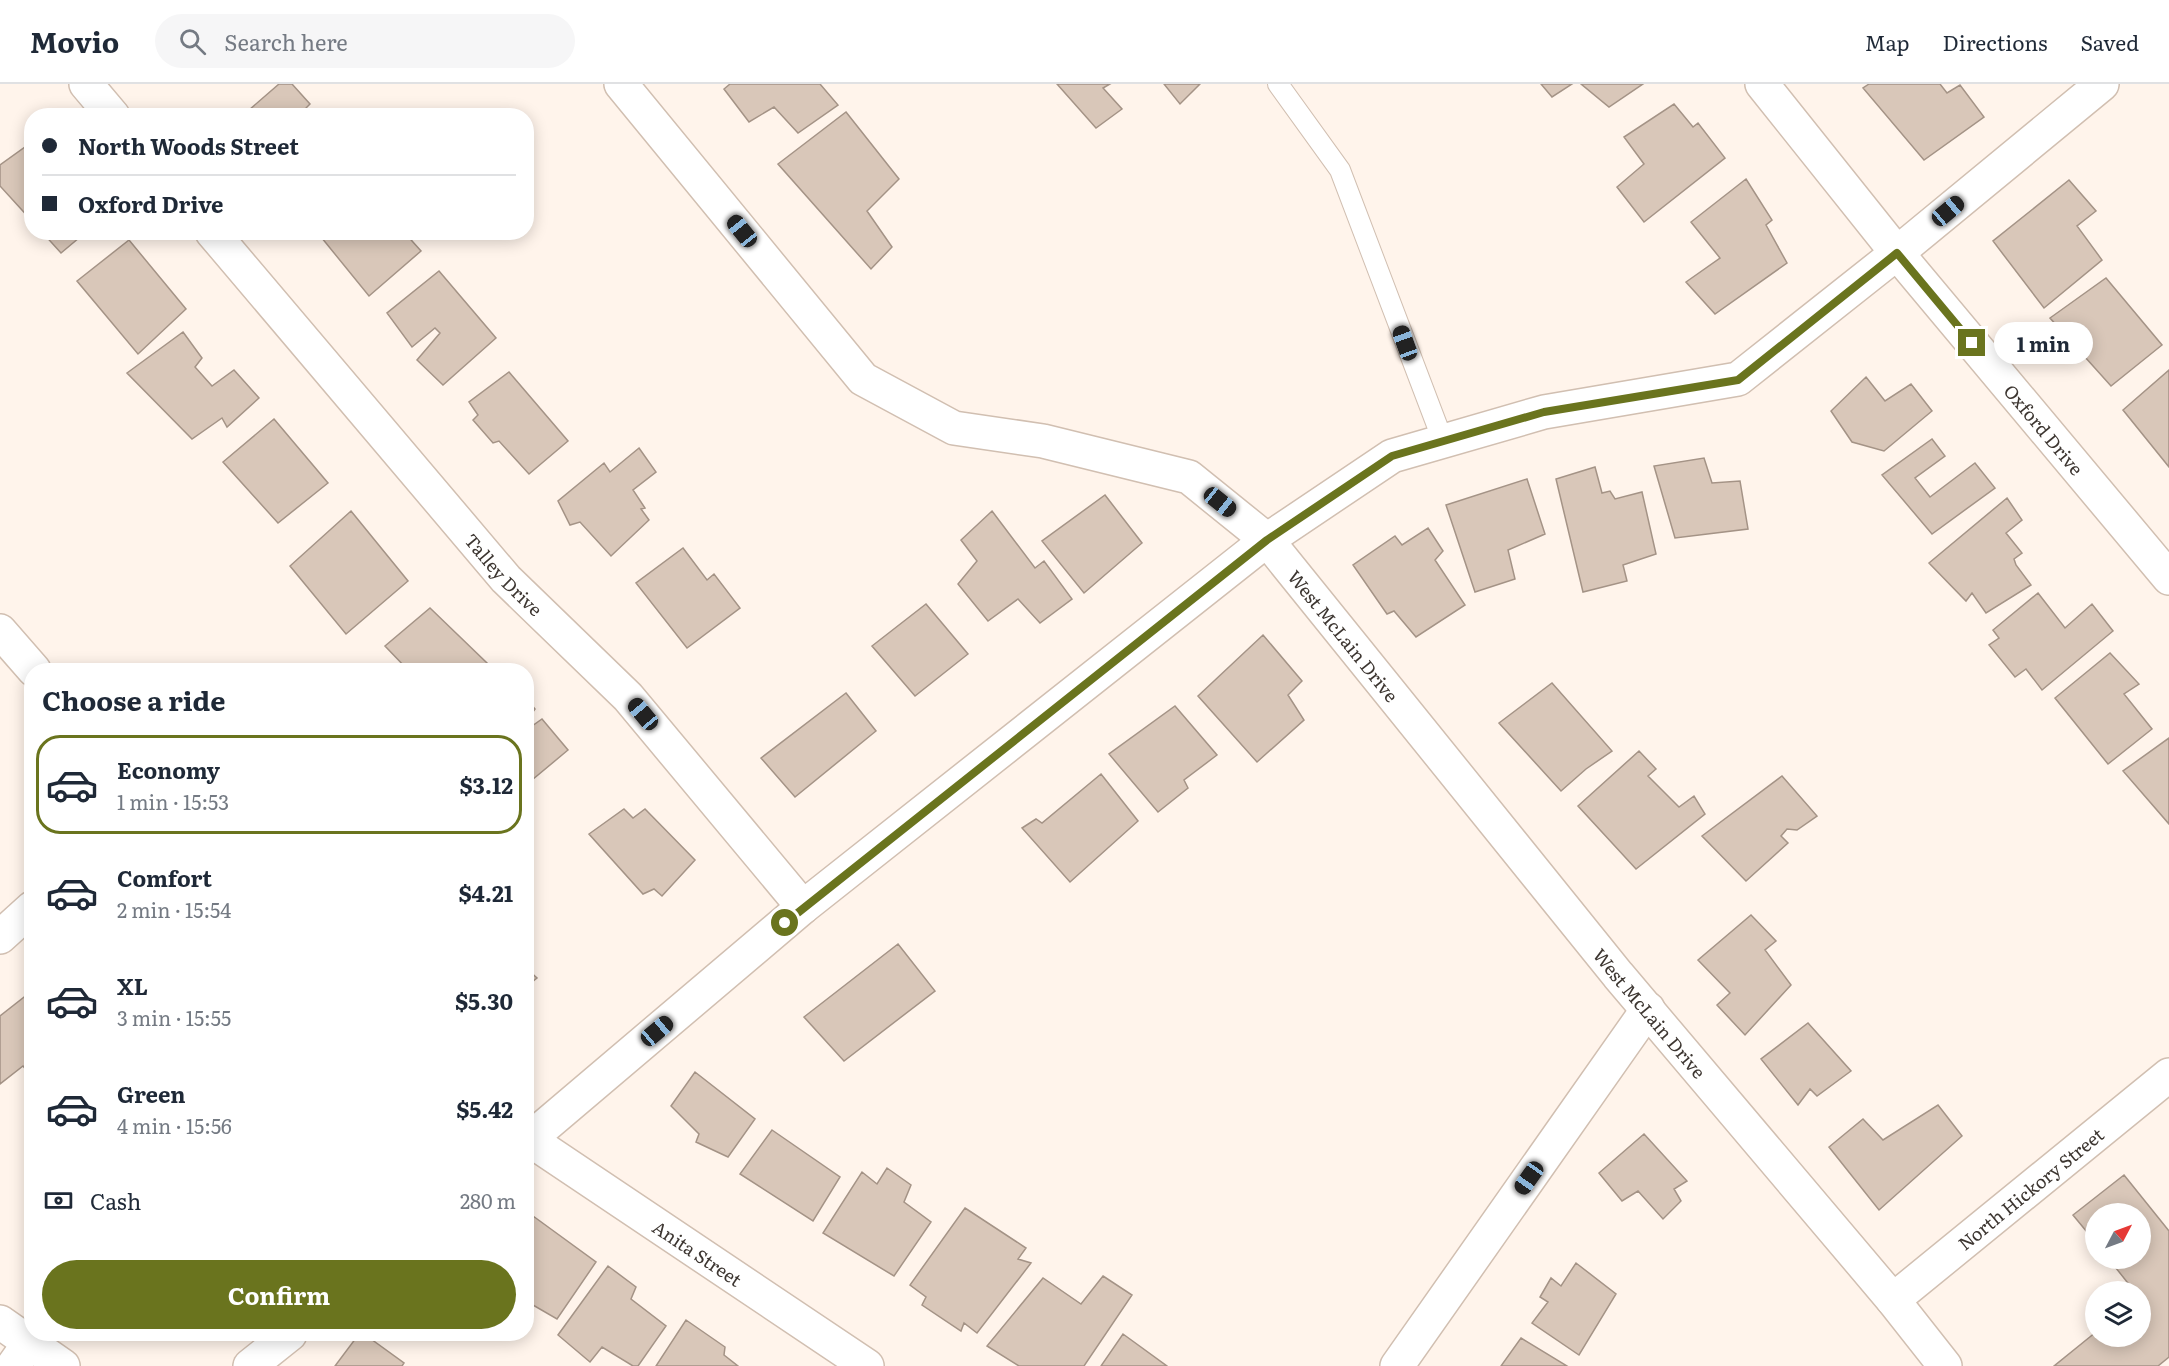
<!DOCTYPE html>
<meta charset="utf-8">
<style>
:root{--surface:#fff;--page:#f6f6f7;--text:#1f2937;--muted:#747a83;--line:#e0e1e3;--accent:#6a741e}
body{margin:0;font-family:Literata,serif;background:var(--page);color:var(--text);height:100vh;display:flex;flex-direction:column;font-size:22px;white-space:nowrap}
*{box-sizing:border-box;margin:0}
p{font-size:20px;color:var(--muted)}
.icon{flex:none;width:33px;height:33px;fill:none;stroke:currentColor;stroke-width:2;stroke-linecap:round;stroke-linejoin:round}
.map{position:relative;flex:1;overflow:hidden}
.panel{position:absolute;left:24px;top:579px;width:510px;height:678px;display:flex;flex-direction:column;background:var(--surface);border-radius:24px;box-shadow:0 3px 15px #0003}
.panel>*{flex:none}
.banner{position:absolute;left:24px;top:24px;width:510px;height:132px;border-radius:24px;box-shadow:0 3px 15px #0003;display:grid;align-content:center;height:132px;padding:0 18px;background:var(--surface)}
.needle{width:39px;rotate:49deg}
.tools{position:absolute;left:2085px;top:1119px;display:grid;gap:12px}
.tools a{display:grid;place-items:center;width:66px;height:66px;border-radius:50%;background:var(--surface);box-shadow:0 3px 15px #0003;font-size:30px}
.end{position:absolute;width:27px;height:27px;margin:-14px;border:8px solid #6a741e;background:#fff;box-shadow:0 0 0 3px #fff}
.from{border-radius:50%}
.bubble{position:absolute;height:42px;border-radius:21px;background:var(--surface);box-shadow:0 3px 15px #0003;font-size:20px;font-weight:700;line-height:42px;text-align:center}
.car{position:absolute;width:18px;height:36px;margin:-18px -9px;border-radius:8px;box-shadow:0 0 4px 2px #0007;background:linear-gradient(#222 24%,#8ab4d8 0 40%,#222 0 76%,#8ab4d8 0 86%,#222 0)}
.banner b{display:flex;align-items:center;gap:21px;height:57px;font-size:22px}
.banner b+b{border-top:2px solid var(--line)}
.banner i{width:15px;height:15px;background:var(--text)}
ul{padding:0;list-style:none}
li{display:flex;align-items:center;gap:18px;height:99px;margin:0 12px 9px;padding:0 6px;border:3px solid transparent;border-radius:24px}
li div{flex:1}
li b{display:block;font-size:22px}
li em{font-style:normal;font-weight:700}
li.active{border-color:var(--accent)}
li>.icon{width:54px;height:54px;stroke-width:1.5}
h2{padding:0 18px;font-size:27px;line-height:72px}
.pay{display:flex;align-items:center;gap:15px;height:66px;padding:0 18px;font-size:22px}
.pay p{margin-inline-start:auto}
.primary-button{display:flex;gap:12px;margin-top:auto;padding:12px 18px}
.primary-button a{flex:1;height:69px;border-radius:36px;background:var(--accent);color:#fff;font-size:24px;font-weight:700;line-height:69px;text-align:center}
header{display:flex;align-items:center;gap:36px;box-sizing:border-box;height:84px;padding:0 30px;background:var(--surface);border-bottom:2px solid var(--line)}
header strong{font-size:28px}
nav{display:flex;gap:33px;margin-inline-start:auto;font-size:21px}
.search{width:420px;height:54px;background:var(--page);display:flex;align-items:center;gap:15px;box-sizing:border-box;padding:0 21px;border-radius:33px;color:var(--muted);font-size:22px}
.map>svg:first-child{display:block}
.building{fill:#d9c7b9;stroke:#a49386;stroke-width:1.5}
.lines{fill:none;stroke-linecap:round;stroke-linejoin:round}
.service-casing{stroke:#d1bfb1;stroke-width:22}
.minor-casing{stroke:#d1bfb1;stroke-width:36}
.tertiary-casing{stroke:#d1bfb1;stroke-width:36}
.service{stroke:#fff;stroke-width:20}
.minor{stroke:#fff;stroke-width:33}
.tertiary{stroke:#fff;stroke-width:33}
.route{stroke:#6a741e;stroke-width:8}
.labels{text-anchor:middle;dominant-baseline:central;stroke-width:6;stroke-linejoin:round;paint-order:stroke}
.street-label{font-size:18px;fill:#3d3631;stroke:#fff}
</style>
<header>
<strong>Movio</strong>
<div class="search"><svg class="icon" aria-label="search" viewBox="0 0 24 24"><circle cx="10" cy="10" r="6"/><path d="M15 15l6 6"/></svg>Search here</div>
<nav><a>Map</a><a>Directions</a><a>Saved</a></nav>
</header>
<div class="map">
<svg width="2169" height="1282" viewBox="0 0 2169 1282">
<rect width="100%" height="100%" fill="#fff4eb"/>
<!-- building -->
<path class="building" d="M279,0H292L310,20L303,27L306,32H242Z
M730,0H820L838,21L798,49L774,23L749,38L724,5Z
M1057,0H1110L1103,4L1122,25L1096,44Z
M1164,0H1200L1180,20Z
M1541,0H1572L1552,13Z
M1581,0H1643L1609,23Z
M1869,0H1940L1947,9L1960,1L1984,33L1924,76L1863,4Z
M1674,20L1693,43L1698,39L1725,74L1644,138L1617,103L1644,80L1624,53Z
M846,28L899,95L867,127L892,163L871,185L778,80Z
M32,58V137L0,102V81Z
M1746,95L1772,136L1766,141L1787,179L1715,230L1686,198L1720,174L1691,138Z
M2069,96L2096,127L2077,142L2102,176L2044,224L1993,157Z
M42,148H86L61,169Z
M317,148H404L421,167L369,212Z
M129,156L186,225L138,270L77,197Z
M439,187L496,254L443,301L417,276L440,249L435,244L412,263L387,229Z
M2106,194L2162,261L2111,302L2050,234Z
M183,248L202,274L195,283L212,302L234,286L259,314L227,343L222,334L192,355L127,289Z
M2169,286V383L2123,326Z
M509,288L568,357L529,390L499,357L493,359L473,336L478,331L469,318Z
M1866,293L1885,317L1911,300L1932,327L1884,367L1852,358L1831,327Z
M274,335L328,399L278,439L223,378Z
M1932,355L1945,372L1915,394L1930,413L1975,379L1995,404L1932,450L1882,391Z
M639,364L656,388L633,406L645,424L641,425L649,436L611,472L580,438L570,441L558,417L604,379L610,388Z
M1704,374L1712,399L1740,397L1748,445L1675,454L1654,382Z
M1595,383L1602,409L1610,407L1615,415L1642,408L1656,470L1623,481L1627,497L1583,508L1556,395Z
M1527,395L1545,450L1508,466L1515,495L1475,508L1446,421Z
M1105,411L1142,459L1084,509L1042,457Z
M2007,414L2022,436L2006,449L2022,469L2014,475L2016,481L2031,501L1986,529L1972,509L1966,517L1929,479Z
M351,427L408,497L346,550L290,482Z
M992,427L1035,484L1044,477L1072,515L1040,539L1018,515L988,537L958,500L977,477L961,456Z
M1428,444L1443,467L1435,476L1465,521L1416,553L1394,527L1387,530L1353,481L1395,452L1402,461Z
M683,464L707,496L714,490L740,524L687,564L636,499Z
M2038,509L2065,544L2092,520L2113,547L2042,606L2026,585L2015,593L1989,561L1999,554L1993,546Z
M926,520L968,570L915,612L872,562Z
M430,524L487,579L479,586H408L385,562Z
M1263,551L1302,597L1288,611L1304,636L1257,678L1198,612Z
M2110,569L2139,600L2124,610L2152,645L2108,680L2055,614Z
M1552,599L1612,667L1586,685L1561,707L1499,639Z
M846,609L876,647L795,713L761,674Z
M526,614L535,625L527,636L532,642L542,635L568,666L526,701Z
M1175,622L1217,671L1184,696L1188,704L1158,728L1109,670Z
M2169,654V740L2123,687Z
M1639,667L1656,685L1648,692L1679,723L1694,712L1705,730L1636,785L1578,722Z
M1101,690L1138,737L1070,798L1022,744L1036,735L1042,739Z
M1782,692L1817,732L1797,746L1787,745L1781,752L1788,759L1746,797L1702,752Z
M624,725L633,734L645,725L695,776L662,812L654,805L643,810L589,750Z
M1751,831L1776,857L1765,866L1791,901L1745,951L1717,921L1730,909L1698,876Z
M898,860L935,907L844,977L804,933Z
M526,884L537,894L526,903Z
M28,910L32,914V993L23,982L0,1000V932Z
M1808,939L1851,987L1817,1012L1810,1005L1798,1021L1761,975Z
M695,988L755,1035L728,1073L696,1058L699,1050L671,1022Z
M1938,1021L1962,1052L1879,1126L1829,1063L1863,1035L1883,1056Z
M772,1046L840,1093L813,1137L740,1090Z
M1644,1050L1687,1097L1674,1105L1681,1117L1663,1135L1638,1107L1622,1117L1599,1089Z
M887,1084L911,1101L904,1118L931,1138L894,1192L823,1149L862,1088L877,1100Z
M2124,1091L2169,1147V1273L2158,1282H2054L2096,1248V1252H2140V1208H2135L2108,1174H2140V1130H2096V1159L2073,1131Z
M965,1124L1026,1164L1018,1175L1031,1179L977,1249L964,1239L961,1247L922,1221L926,1213L910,1201Z
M533,1132L596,1178L557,1235L526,1217V1142Z
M1576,1179L1616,1210L1579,1271L1532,1239L1548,1218L1540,1213L1551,1194L1561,1202Z
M608,1182L636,1203L631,1215L666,1242L638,1282H633L602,1263L590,1278L558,1251Z
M1103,1192L1132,1211L1084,1282H1019L987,1262L1043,1194L1081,1220Z
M686,1236L725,1263L724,1271L738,1282H656Z
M359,1250H364L404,1279L402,1282H335Z
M1123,1250L1167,1282H1101Z
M1521,1254L1567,1282H1501Z"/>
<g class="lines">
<!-- service casing -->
<g class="service-casing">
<path id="service" d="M1278,0L1340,86L1443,357"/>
</g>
<!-- minor casing -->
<g class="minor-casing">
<g id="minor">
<path d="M86,0L113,32"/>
<path id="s1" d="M621,0L863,295L954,344L1043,357L1189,393L1267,456L1618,891L1893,1216L1945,1282"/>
<path id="s2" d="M1762,0L1897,169L2169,494"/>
<path id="s3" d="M212,148L506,495L628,613L803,823"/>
<path d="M0,547L34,586"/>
<path d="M0,853L32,824"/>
<path id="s4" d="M530,1056L867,1282"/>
<path d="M526,1058L803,823L1267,456L1392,372L1544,328L1738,295L1897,169L2102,0"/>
<path id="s5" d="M1893,1216L2169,991"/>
<path d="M13,1282L30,1258"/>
<path d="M250,1282L290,1250"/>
<path d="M1397,1282L1648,925"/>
</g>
</g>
<!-- tertiary casing -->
<g class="tertiary-casing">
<path id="tertiary" d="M0,1238L63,1282"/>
</g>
<!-- service -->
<use href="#service" class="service"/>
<!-- minor -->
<use href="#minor" class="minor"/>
<!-- tertiary -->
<use href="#tertiary" class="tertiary"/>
</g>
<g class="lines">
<!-- route -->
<path class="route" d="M785,839L1267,456L1392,372L1544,328L1738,296L1897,169L1972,259"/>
</g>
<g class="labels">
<!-- street labels -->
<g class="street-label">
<text stroke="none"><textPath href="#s2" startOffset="446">Oxford Drive</textPath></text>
<text stroke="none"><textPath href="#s3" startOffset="450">Talley Drive</textPath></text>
<text stroke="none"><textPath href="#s1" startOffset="948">West McLain Drive</textPath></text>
<text stroke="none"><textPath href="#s1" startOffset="1434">West McLain Drive</textPath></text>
<text stroke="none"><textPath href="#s5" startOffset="177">North Hickory Street</textPath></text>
<text stroke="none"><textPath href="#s4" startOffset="202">Anita Street</textPath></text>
</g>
</g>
</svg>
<div class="tools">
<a><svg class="needle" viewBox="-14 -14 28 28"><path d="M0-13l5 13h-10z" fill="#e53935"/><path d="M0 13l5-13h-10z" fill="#747a83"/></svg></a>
<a><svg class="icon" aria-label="layers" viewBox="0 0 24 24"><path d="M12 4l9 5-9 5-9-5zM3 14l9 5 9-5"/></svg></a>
</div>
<i class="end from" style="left:785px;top:839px"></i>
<i class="end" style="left:1972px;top:259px"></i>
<div class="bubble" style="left:1994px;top:238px;width:99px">1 min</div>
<i class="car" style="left:1948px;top:127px;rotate:50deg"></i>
<i class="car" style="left:742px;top:147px;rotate:321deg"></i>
<i class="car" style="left:1405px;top:259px;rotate:340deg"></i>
<i class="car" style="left:1220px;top:418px;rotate:129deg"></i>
<i class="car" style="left:643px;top:630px;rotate:320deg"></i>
<i class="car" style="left:657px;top:947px;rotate:50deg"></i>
<i class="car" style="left:1529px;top:1094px;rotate:215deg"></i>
<div class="banner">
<b><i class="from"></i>North Woods Street</b>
<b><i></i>Oxford Drive</b>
</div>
<section class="panel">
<h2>Choose a ride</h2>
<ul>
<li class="active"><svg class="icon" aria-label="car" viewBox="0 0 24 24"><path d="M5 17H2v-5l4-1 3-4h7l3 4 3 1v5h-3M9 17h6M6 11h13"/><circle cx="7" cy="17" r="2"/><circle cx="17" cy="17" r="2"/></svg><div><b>Economy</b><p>1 min · 15:53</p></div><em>$3.12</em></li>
<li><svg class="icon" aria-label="car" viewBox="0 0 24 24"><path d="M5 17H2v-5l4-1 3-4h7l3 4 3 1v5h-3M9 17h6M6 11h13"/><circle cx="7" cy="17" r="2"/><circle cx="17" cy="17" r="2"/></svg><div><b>Comfort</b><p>2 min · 15:54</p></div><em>$4.21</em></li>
<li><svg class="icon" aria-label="car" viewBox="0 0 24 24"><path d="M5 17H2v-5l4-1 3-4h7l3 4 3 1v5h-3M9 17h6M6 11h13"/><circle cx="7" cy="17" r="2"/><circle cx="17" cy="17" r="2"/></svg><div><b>XL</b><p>3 min · 15:55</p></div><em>$5.30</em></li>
<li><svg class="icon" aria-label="car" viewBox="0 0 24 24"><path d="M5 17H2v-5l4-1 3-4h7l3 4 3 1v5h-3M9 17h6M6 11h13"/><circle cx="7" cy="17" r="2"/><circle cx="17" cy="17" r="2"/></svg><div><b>Green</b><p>4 min · 15:56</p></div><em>$5.42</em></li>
</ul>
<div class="pay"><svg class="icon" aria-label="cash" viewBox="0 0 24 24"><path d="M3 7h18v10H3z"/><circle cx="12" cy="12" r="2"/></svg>Cash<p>280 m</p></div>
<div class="primary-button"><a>Confirm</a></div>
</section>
</div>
